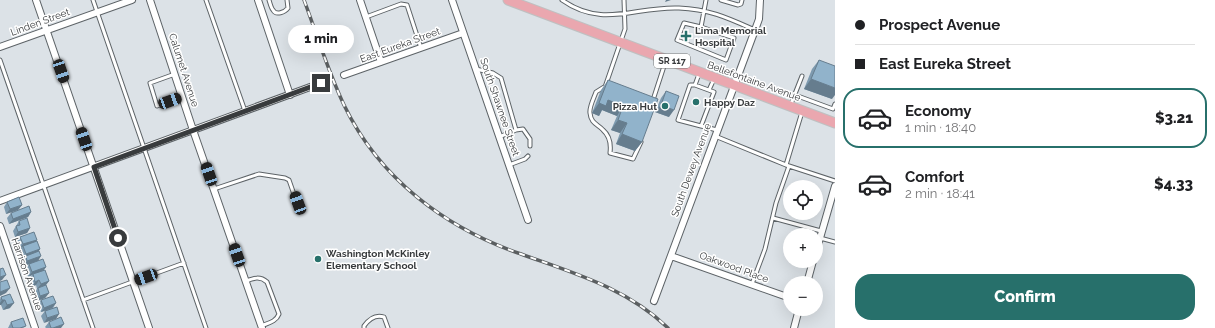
<!DOCTYPE html>
<meta charset="utf-8">
<style>
:root{--surface:#fff;--page:#f6f6f6;--text:#202124;--muted:#757577;--line:#e0e0e0;--accent:#27706b}
body{margin:0;font-family:Raleway,sans-serif;background:var(--page);color:var(--text);height:100vh;display:flex;flex-direction:column;font-size:15px;white-space:nowrap}
*{box-sizing:border-box;margin:0}
p{font-size:13px;color:var(--muted)}
.icon{flex:none;width:22px;height:22px;fill:none;stroke:currentColor;stroke-width:2;stroke-linecap:round;stroke-linejoin:round}
.map{position:relative;flex:1;overflow:hidden}
.panel{display:flex;flex-direction:column;background:var(--surface);width:380px}
.panel>*{flex:none}
.top-card{display:grid;align-content:center;height:88px;padding:0 20px;background:var(--surface)}
.fabs{position:absolute;left:783px;top:180px;display:grid;gap:8px}
.fabs a{display:grid;place-items:center;width:40px;height:40px;border-radius:50%;background:var(--surface);box-shadow:0 4px 16px #0002;font-size:20px}
.end{position:absolute;width:18px;height:18px;margin:-9px;border:5px solid #383b3d;background:#fff;box-shadow:0 0 0 2px #fff}
.from{border-radius:50%}
.bubble{position:absolute;height:28px;border-radius:14px;background:var(--surface);box-shadow:0 4px 16px #0002;font-size:13px;font-weight:800;line-height:28px;text-align:center}
.car{position:absolute;width:12px;height:24px;margin:-12px -6px;border-radius:5px;box-shadow:0 0 3px 1px #0007;background:linear-gradient(#222 24%,#8ab4d8 0 40%,#222 0 76%,#8ab4d8 0 86%,#222 0)}
.top-card b{display:flex;align-items:center;gap:14px;height:38px;font-size:15px}
.top-card b+b{border-top:1px solid var(--line)}
.top-card i{width:10px;height:10px;background:var(--text)}
ul{padding:0;list-style:none}
li{display:flex;align-items:center;gap:12px;height:60px;margin:0 8px 6px;padding:0 12px;border:2px solid transparent;border-radius:16px}
li div{flex:1}
li b{display:block;font-size:15px}
li em{font-style:normal;font-weight:800}
li.on{border-color:var(--accent)}
li>.icon{width:36px;height:36px;stroke-width:1.5}
.button{display:flex;gap:8px;margin-top:auto;padding:8px 20px}
.button a{flex:1;height:46px;border-radius:16px;background:var(--accent);color:#fff;font-size:16px;font-weight:800;line-height:46px;text-align:center}
main{display:flex;flex:1;min-height:0}
.map>svg:first-child{display:block}
.lines{fill:none;stroke-linecap:round;stroke-linejoin:round}
.lane-casing{stroke:#5d6367;stroke-width:5}
.street-casing{stroke:#5d6367;stroke-width:8}
.primary-casing{stroke:#bfc0c1;stroke-width:11}
.lane{stroke:#fff;stroke-width:3}
.street{stroke:#fff;stroke-width:6}
.primary{stroke:#eaa7af;stroke-width:9}
.rail-casing{stroke:#5b5f61;stroke-width:3.5}
.rail{stroke:#fff;stroke-width:2;stroke-dasharray:6;stroke-linecap:butt}
.wall{fill:#7d9aaf}
.shaded-wall{fill:#667d8e}
.building{fill:#91b3cb;stroke:#667d8e}
.route{stroke:#383b3d;stroke-width:5}
.poi-dot{fill:#27706b;stroke:#fff;stroke-width:1.5}
.labels{text-anchor:middle;dominant-baseline:central;stroke-width:3;stroke-linejoin:round;paint-order:stroke}
.shield{fill:#fff;stroke:#747677;stroke-width:1}
.shield-label{font-size:9px;font-weight:bold;fill:#383b3d}
.street-label{font-size:10px;fill:#383b3d;stroke:#fff}
.poi-label{font-size:10px;font-weight:bold;fill:#383b3d;stroke:#fff;text-anchor:start}
</style>
<main>
<div class="map">
<svg width="835" height="328" viewBox="0 0 835 328">
<rect width="100%" height="100%" fill="#dce2e7"/>
<g class="lines">
<!-- lane casing -->
<g class="lane-casing">
<path id="lane" d="M93,0L206,328
M206,0L245,111
M269,0C270,3 271,8 273,10C276,16 285,12 288,8L287,0
M562,0C603,29 635,6 679,8C709,9 728,18 755,30
M721,0L738,5L741,4L742,0
M366,17L401,4L407,5L421,48
M701,27L734,38L726,60L677,40L684,23L701,27L706,0
M0,60L93,328
M476,69L493,73L501,78L516,130L499,137
M175,74L150,83L157,106L182,97
M695,85L714,92L701,126L678,120L690,85H695L699,74
M604,87L596,92C594,98 589,107 590,113C591,124 598,124 603,130C610,136 611,145 610,153L633,159L641,142
M605,87L625,29L624,0
M709,90L714,79
M795,95L833,109L835,104
M653,100L666,60
M791,104L802,76
M701,126L717,130
M516,130L523,129L530,139V146
M715,136L786,165L835,181
M509,165L525,159L528,156
M786,165L802,112
M214,189L259,174L285,178L289,180L297,203
M773,218L821,231
M820,238L835,242
M246,281C254,278 260,276 267,282L279,314C276,322 268,323 261,326
M752,284L765,249L776,203L789,166
M83,300L184,263
M364,328V326C369,319 375,314 384,317L388,328"/>
</g>
<!-- street casing -->
<g class="street-casing">
<path id="street" d="M36,0L149,328
M150,0L193,130L262,328
M258,0L290,95
M360,0L381,62
M452,0L528,220
M0,47L132,0
M344,75L463,33
M0,201L321,83
M0,226L35,328
M816,252L835,186
M671,256L790,298
M807,283L813,261
M654,301L755,30L759,19L760,0
M794,328L799,309"/>
</g>
<!-- primary casing -->
<g class="primary-casing">
<path id="primary" d="M508,0L835,123"/>
</g>
<!-- lane -->
<use href="#lane" class="lane"/>
<!-- street -->
<use href="#street" class="street"/>
<!-- primary -->
<use href="#primary" class="primary"/>
<!-- rail casing -->
<g class="rail-casing">
<path id="rail" d="M304,0C317,35 328,71 344,105C379,178 445,228 521,254C573,273 627,288 668,328"/>
</g>
<!-- rail -->
<use href="#rail" class="rail"/>
</g>
<!-- wall -->
<path class="wall" d="M819,60L832,99L804,89L812,69Z
M608,80L642,142L635,151L616,144L620,133L611,130L617,116L602,110L599,116L592,113L601,90Z
M666,91L669,117L655,112L661,98Z
M7,202L22,205L18,210L6,214L4,207Z
M31,212L28,217L9,224L7,218L11,213Z
M19,221L30,228L27,233L15,237L13,231Z
M20,237L37,240L35,242L40,249L38,252V261L46,267L43,271L49,281L46,285L49,293L45,298L37,301L34,293L37,289L36,285L32,287L29,279L32,275L28,277L26,269L29,264L24,266L22,261L24,258L22,259L19,251L21,249H19L16,242Z
M10,294V308L3,310L1,305H0V299L1,297Z
M41,300L56,303L53,308L57,307L44,323L41,316L45,311L41,312L38,305Z
M11,322L25,328H8Z
M49,322L61,328H46L45,327Z"/>
<!-- shaded-wall -->
<path class="shaded-wall" d="M666,0H671L665,2Z
M811,79L835,88V95L832,99L804,89Z
M608,100L623,106L617,116L602,110L599,116L592,113L599,103Z
M661,105L674,110L669,117L655,112Z
M618,120L627,123L620,133L611,130Z
M622,134L642,142L635,151L616,144Z
M22,205L18,210L6,214L10,209Z
M31,212L28,217L9,224L13,219Z
M30,228L27,233L15,237L18,232Z
M37,240L33,245L23,246L21,249H19L23,244Z
M40,249L37,254L26,256L24,258L22,259L26,254Z
M41,256L38,261L24,266L27,261Z
M46,267L42,272L33,274L32,275L28,277L32,272Z
M6,275L2,280L0,281V277Z
M39,280L36,285L32,287L35,282Z
M49,281L45,286L37,289L41,284Z
M10,288L6,293L0,296V292Z
M49,293L45,298L37,301L40,296Z
M2,300H5L1,305H0V303Z
M14,303L10,308L3,310L7,305Z
M56,303L52,308L41,312L44,308Z
M59,314L56,319L44,323L47,318Z
M64,324L61,328H53Z"/>
<!-- building -->
<path class="building" d="M819,60L835,66V88L811,79Z
M608,80L658,99L642,142L622,134L627,123L618,120L623,106L608,100L606,106L599,103Z
M666,91L679,96L674,110L661,105Z
M19,197L22,205L10,209L7,202Z
M29,206L31,212L13,219L11,213Z
M27,218L30,228L18,232L16,226L20,225L19,221Z
M34,232L37,240L23,244L20,237Z
M37,241L40,249L26,254L23,246Z
M39,251L41,256L27,261L26,256Z
M43,259L46,267L32,272L29,264Z
M3,268L6,275L0,277V269Z
M45,270L49,281L41,284L39,280L35,282L33,274Z
M7,280L10,288L0,292V282Z
M46,285L49,293L40,296L38,288Z
M10,294L14,303L7,305L5,300H2L1,297Z
M53,296L56,303L44,308L41,300Z
M57,307L59,314L47,318L45,311Z
M61,317L64,324L53,328H51L49,322Z
M23,318L26,326L20,328H13L11,322Z"/>
<g class="lines">
<!-- route -->
<path class="route" d="M118,238L94,167L321,83"/>
</g>
<!-- markers -->
<g class="poi-dot">
<path d="M684 30h4v4h4v4h-4v4h-4v-4h-4v-4h4z"/>
<circle cx="696" cy="102" r="4"/>
<circle cx="665" cy="106" r="4"/>
<circle cx="318" cy="259" r="4"/>
</g>
<g class="labels">
<!-- shield labels -->
<rect class="shield" x="654" y="54" width="36" height="14" rx="3"/>
<g class="shield-label">
<text x="672" y="61">SR 117</text>
</g>
<!-- street labels -->
<g class="street-label">
<text transform="translate(40 22) rotate(-20)">Linden Street</text>
<text transform="translate(400 45) rotate(-20)">East Eureka Street</text>
<text transform="translate(184 70) rotate(72)">Calumet Avenue</text>
<text transform="translate(754 81) rotate(20)">Bellefontaine Avenue</text>
<text transform="translate(500 107) rotate(71)">South Shawnee Street</text>
<text transform="translate(691 170) rotate(-70)">South Dewey Avenue</text>
<text transform="translate(734 267) rotate(20)">Oakwood Place</text>
<text transform="translate(27 274) rotate(71)">Harrison Avenue</text>
</g>
<!-- poi labels -->
<g class="poi-label">
<text x="695" y="30">Lima Memorial<tspan x="695" dy="12">Hospital</tspan></text>
<text x="704" y="102">Happy Daz</text>
<text x="657" y="106" text-anchor="end">Pizza Hut</text>
<text x="326" y="253">Washington McKinley<tspan x="326" dy="12">Elementary School</tspan></text>
</g>
</g>
</svg>
<div class="fabs">
<a><svg class="icon" aria-label="locate" viewBox="0 0 24 24"><circle cx="12" cy="12" r="6"/><path d="M12 2v4M12 18v4M2 12h4M18 12h4"/></svg></a>
<a>+</a>
<a>−</a>
</div>
<i class="end from" style="left:118px;top:238px"></i>
<i class="end" style="left:321px;top:83px"></i>
<div class="bubble" style="left:288px;top:25px;width:66px">1 min</div>
<i class="car" style="left:61px;top:71px;rotate:161deg"></i>
<i class="car" style="left:170px;top:101px;rotate:70deg"></i>
<i class="car" style="left:84px;top:139px;rotate:341deg"></i>
<i class="car" style="left:209px;top:174px;rotate:341deg"></i>
<i class="car" style="left:298px;top:203px;rotate:340deg"></i>
<i class="car" style="left:237px;top:255px;rotate:341deg"></i>
<i class="car" style="left:146px;top:277px;rotate:250deg"></i>
</div>
<section class="panel">
<div class="top-card">
<b><i class="from"></i>Prospect Avenue</b>
<b><i></i>East Eureka Street</b>
</div>
<ul>
<li class="on"><svg class="icon" aria-label="car" viewBox="0 0 24 24"><path d="M5 17H2v-5l4-1 3-4h7l3 4 3 1v5h-3M9 17h6M6 11h13"/><circle cx="7" cy="17" r="2"/><circle cx="17" cy="17" r="2"/></svg><div><b>Economy</b><p>1 min · 18:40</p></div><em>$3.21</em></li>
<li><svg class="icon" aria-label="car" viewBox="0 0 24 24"><path d="M5 17H2v-5l4-1 3-4h7l3 4 3 1v5h-3M9 17h6M6 11h13"/><circle cx="7" cy="17" r="2"/><circle cx="17" cy="17" r="2"/></svg><div><b>Comfort</b><p>2 min · 18:41</p></div><em>$4.33</em></li>
</ul>
<div class="button"><a>Confirm</a></div>
</section>
</main>
